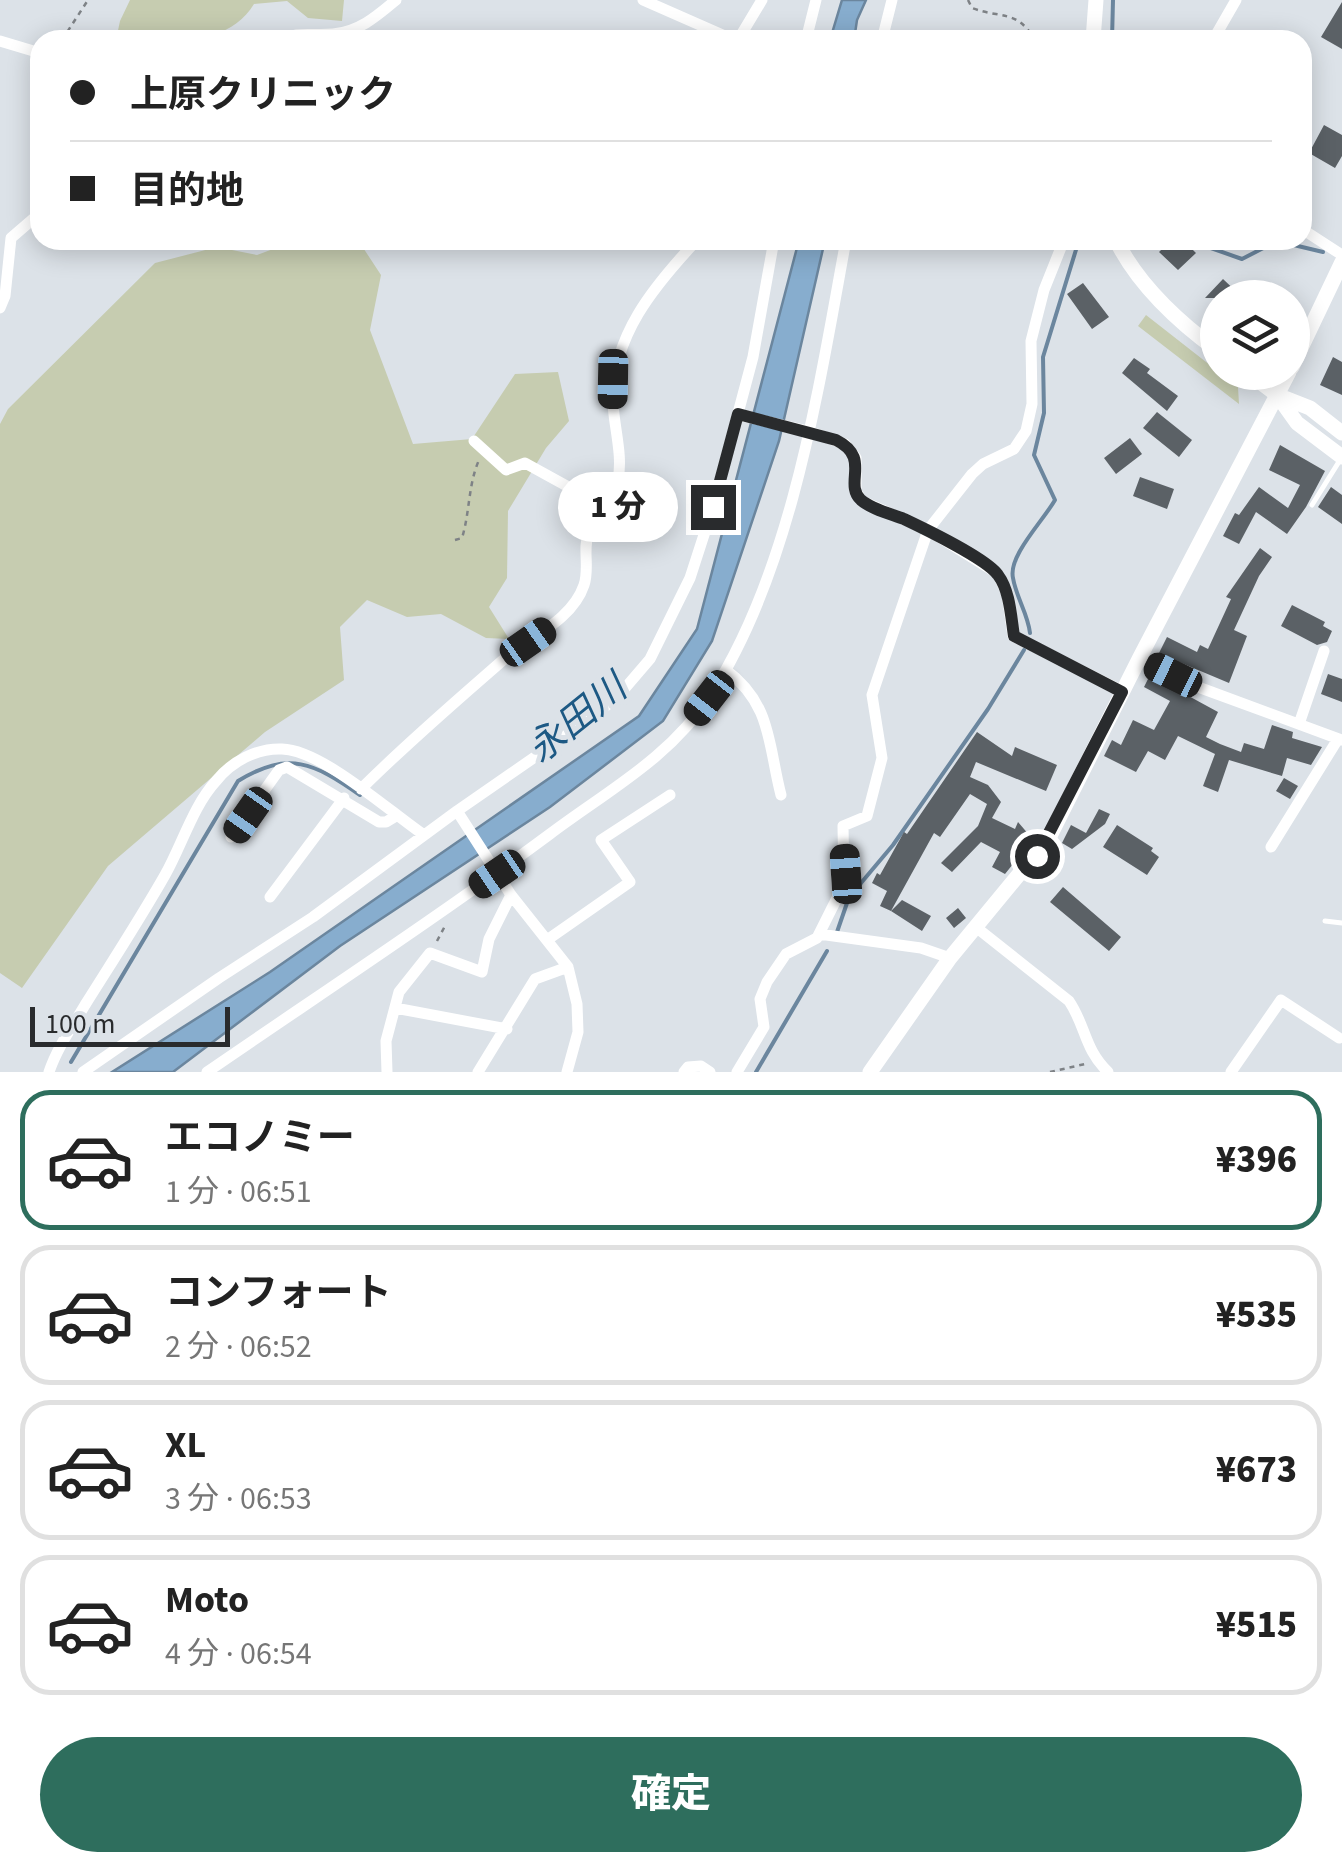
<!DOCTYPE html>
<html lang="ja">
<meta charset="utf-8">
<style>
:root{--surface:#fff;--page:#f6f6f6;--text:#222;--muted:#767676;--line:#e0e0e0;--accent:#2e6e5d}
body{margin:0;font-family:"Source Sans 3","Noto Sans JP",sans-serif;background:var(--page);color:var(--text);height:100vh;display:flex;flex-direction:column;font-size:38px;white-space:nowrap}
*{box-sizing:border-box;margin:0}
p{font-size:32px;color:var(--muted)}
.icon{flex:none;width:55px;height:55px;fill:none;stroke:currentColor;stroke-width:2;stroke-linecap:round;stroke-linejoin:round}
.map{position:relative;height:1072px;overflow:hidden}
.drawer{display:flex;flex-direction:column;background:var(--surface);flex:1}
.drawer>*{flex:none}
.hud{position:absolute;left:30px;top:30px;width:1282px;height:220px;border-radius:30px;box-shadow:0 5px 25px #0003;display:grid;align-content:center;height:220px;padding:0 40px;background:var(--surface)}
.controls{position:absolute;left:1200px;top:280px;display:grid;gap:20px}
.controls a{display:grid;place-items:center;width:110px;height:110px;border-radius:50%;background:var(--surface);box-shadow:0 5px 25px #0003;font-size:50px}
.scale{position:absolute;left:30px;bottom:25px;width:200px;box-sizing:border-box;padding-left:10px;border:5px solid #292b2d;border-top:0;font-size:28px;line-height:35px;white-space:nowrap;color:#292b2d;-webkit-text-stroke:8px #dce2e8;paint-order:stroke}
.end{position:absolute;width:45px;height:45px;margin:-22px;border:12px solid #292b2d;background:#fff;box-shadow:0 0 0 5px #fff}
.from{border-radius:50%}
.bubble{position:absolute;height:70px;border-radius:35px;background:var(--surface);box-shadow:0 5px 25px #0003;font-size:32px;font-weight:800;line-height:70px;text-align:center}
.car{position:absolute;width:30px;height:60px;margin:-30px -15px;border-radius:12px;box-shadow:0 0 8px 2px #0007;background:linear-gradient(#222 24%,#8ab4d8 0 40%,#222 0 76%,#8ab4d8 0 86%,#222 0)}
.hud b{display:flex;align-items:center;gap:35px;height:95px;font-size:38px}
.hud b+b{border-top:2px solid var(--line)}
.hud i{width:25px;height:25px;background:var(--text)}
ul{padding:18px 0 0;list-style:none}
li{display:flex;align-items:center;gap:30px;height:140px;margin:0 20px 15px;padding:0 20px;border:5px solid var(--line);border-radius:30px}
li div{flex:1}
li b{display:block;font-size:38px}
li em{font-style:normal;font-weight:800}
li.on{border-color:var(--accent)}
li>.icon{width:90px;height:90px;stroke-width:1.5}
.action{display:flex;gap:20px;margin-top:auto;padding:20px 40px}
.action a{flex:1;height:115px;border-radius:60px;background:var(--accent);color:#fff;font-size:40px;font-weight:800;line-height:115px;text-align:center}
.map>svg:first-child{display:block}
.green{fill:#c6ccb0}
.water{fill:#87adce;stroke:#6b869e;stroke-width:2.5}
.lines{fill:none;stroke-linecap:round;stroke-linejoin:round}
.stream{stroke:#6b869e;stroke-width:4}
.building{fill:#5b6166}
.path{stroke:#7e8286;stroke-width:2.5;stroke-dasharray:5 5;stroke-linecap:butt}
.lane{stroke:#fff;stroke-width:5}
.street{stroke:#fff;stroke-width:11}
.secondary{stroke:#fff;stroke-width:15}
.route{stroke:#292b2d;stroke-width:12}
.labels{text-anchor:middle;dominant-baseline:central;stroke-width:10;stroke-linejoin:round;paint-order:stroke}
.water-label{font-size:38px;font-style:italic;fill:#1d5984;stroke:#dce2e8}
</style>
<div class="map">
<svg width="1342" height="1072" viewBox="0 0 1342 1072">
<rect width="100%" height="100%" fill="#dce2e8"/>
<!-- green -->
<path class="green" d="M130,0H344L342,21L308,18L287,1L254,4C226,50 164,40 116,40L120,21Z
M297,240H358L381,275L370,330L413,444L472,439L515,374L558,372L569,421L546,448L508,511L507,578L489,607L509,639L486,638L441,614L407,617L367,600L340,627L344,680L265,732L108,866L22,988L0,973V424L8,409L155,263L217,247L257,255Z
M1146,315L1238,387L1239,404L1138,326Z"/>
<!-- water -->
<path class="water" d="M842,0H866L857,20L854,40H830Z
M799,240H825L779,441L712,641L663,721L550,807L340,946L173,1072H112L270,972L639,716L697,629Z"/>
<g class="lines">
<!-- stream -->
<path class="stream" d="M1112,40L1113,0
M1188,240L1242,259L1277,241L1323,252
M1030,633C1028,614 1016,597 1013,578C1008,556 1043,521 1055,500L1034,455L1044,413L1043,357L1079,240
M837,932L847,903L861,883L893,845L988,709L1024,650
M71,1062L238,781C289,750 314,763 360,795
M756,1072L827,951"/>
</g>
<!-- building -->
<path class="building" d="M1342,2V49L1321,37Z
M1324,125L1342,135V156L1335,168L1309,153Z
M1171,240L1182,247L1186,243L1196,253L1178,270L1159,252Z
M1223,279L1243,298H1205Z
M1083,283L1109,317L1092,329L1067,294Z
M1333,357L1342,362V395L1320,385Z
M1134,358L1150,369L1147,373L1178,396L1167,411L1122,373Z
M1157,412L1192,440L1179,457L1143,428Z
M1130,438L1142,454L1116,474L1104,458Z
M1280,445L1325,471L1306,507L1287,534L1256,512L1239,544L1223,536L1235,513L1239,515L1259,487L1288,508L1300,485L1269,470Z
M1140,477L1174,489L1167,509L1133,496Z
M1331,487L1342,495V524L1318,507Z
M1260,548L1272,557L1259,576L1234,630L1247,636L1229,683L1179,662L1176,666L1157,657L1167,637L1197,652L1200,645L1208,649L1231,599L1226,597Z
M1292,605L1325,622L1323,626L1332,631L1327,642L1317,645L1281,626Z
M1328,674L1342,679V702L1321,694Z
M1150,675L1218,712L1206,737L1220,744L1241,752L1244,743L1264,749L1272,725L1293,732L1292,738L1322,747L1311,765L1287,758L1282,776L1229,760L1218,792L1203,786L1215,754L1178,736L1165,760L1148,751L1136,772L1104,756L1112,740L1121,745L1133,720L1154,730L1170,701L1144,687Z
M977,732L1012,756L1015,747L1057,765L1046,791L976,762L970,777L988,785L1001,802L992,818L1015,829L1018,822L1030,836L1025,849L1005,874L992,867L1000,852L981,842L952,872L941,863L978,826L987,804L970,794L940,837L934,833L891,911L880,906L887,891L872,883L877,873L880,875L904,832L907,834Z
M1284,778L1298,786L1290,799L1276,791Z
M1099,809L1110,814L1105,824L1072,849L1062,843L1071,825L1086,833Z
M1117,825L1153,848L1151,851L1159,857L1147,875L1103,847Z
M1063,887L1121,937L1109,951L1050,902Z
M902,900L931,916L922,931L891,911Z
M958,908L966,918L954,928L946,918Z"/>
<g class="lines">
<!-- path -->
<path class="path" d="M968,0L972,8C1001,19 1017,9 1035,40
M62,40L88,0
M455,540L462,538C470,512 468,485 479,460
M437,941L445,926
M1050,1072L1085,1064"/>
<!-- lane -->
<path class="lane" d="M1312,505L1340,460
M1325,921L1342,923"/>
<!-- street -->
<path class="street" d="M643,0L734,40
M278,40C298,31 312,36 333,34C359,32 377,16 396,0
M738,40L762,0
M806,40L816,0
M882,40L892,0
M1213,40L1236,0
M0,41L40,53
M1302,229L1342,255
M0,308L5,296L11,238L40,213
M738,415L808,431L845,444L856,458V491L862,501L928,530L997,573L1007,594L1013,636L1122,691
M474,441L506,470L525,463L605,507
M1139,659L1198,687L1342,740
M726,670C772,704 768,745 781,795
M1299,724L1324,651
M361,789C406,744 454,703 502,661C528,638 572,621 584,585C590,568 582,548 589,532C596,513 613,499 618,479C623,456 614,427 613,403C611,337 654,286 697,240
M457,811L511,895L568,967L577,1004L578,1032L567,1072
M231,837L279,770L287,767L379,822H386L396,816
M1271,847L1338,739
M270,897L344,798
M977,928L1069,1001C1086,1026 1084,1049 1108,1072
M819,934L921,948L950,958
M547,940L630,882L601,840L670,795
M395,1008L507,1029
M49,1072C57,1048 72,1027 85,1005C112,962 140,919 165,875C182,845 193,806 216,781C232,761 257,748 282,749C322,750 390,812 424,835
M83,1072L219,978L313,917L457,811L594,716L620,694L650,659L690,578L713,507L753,357L774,240
M207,1072C322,993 438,917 550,834C607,791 670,758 710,696C792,570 819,386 846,240
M387,1072L386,1041L399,992L430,953L482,972L489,939L511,895
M478,1072L535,979L568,967
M684,1072L688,1067L701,1066L710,1072
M737,1072L764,1027L760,999L767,982L786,954L817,938L844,884L843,826L867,816L882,758L872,695L928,530L972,474L983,464L1014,449L1026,431L1032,404L1031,341L1044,290L1064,240
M1231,1072L1281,1000L1339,1038"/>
<!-- secondary -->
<path class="secondary" d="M1093,40L1096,0
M1116,240C1138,285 1177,321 1218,351
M1292,367L1342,262
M1247,372L1277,395L1310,408L1342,433
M1277,395L1297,423L1342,457
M870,1072L950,958L1049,838L1139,659L1289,372"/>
</g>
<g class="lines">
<!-- route -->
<path class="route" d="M713,507L738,414L836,440C872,458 843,483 861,500C871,509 891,514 904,519C923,528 987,559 998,575C1010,591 1011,617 1014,636L1122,692L1037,856"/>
</g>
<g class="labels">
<!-- water labels -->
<g class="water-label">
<text transform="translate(577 719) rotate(-39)">永田川</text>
</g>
</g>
</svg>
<div class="controls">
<a><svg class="icon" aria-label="layers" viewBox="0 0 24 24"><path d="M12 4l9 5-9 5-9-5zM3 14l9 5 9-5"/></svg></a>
</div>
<div class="scale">100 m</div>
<i class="end from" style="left:1037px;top:856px"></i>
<i class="end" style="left:713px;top:507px"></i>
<div class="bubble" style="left:558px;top:472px;width:120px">1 分</div>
<i class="car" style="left:613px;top:379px;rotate:181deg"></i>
<i class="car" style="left:528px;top:642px;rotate:55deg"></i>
<i class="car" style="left:1173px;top:675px;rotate:296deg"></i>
<i class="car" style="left:709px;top:698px;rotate:218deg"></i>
<i class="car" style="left:248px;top:815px;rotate:215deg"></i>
<i class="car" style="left:497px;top:874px;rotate:236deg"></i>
<i class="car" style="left:846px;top:874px;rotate:356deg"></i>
<div class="hud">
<b><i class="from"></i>上原クリニック</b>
<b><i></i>目的地</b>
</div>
</div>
<section class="drawer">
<ul>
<li class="on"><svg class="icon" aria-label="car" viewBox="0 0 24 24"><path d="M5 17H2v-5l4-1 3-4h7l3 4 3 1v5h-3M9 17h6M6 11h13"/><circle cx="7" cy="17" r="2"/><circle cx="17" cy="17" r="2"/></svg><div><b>エコノミー</b><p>1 分 · 06:51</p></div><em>¥396</em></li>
<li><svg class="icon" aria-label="car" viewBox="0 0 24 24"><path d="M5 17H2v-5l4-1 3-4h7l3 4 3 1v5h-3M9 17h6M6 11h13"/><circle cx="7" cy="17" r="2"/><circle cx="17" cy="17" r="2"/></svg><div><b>コンフォート</b><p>2 分 · 06:52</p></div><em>¥535</em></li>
<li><svg class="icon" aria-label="car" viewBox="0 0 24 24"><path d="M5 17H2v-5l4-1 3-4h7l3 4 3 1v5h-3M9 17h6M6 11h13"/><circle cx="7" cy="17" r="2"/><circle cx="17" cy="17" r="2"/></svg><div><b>XL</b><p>3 分 · 06:53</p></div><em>¥673</em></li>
<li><svg class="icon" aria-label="car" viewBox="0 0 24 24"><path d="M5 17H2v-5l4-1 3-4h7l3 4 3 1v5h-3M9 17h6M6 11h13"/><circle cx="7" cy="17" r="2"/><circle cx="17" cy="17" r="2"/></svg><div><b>Moto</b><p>4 分 · 06:54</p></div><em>¥515</em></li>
</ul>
<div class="action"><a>確定</a></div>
</section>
